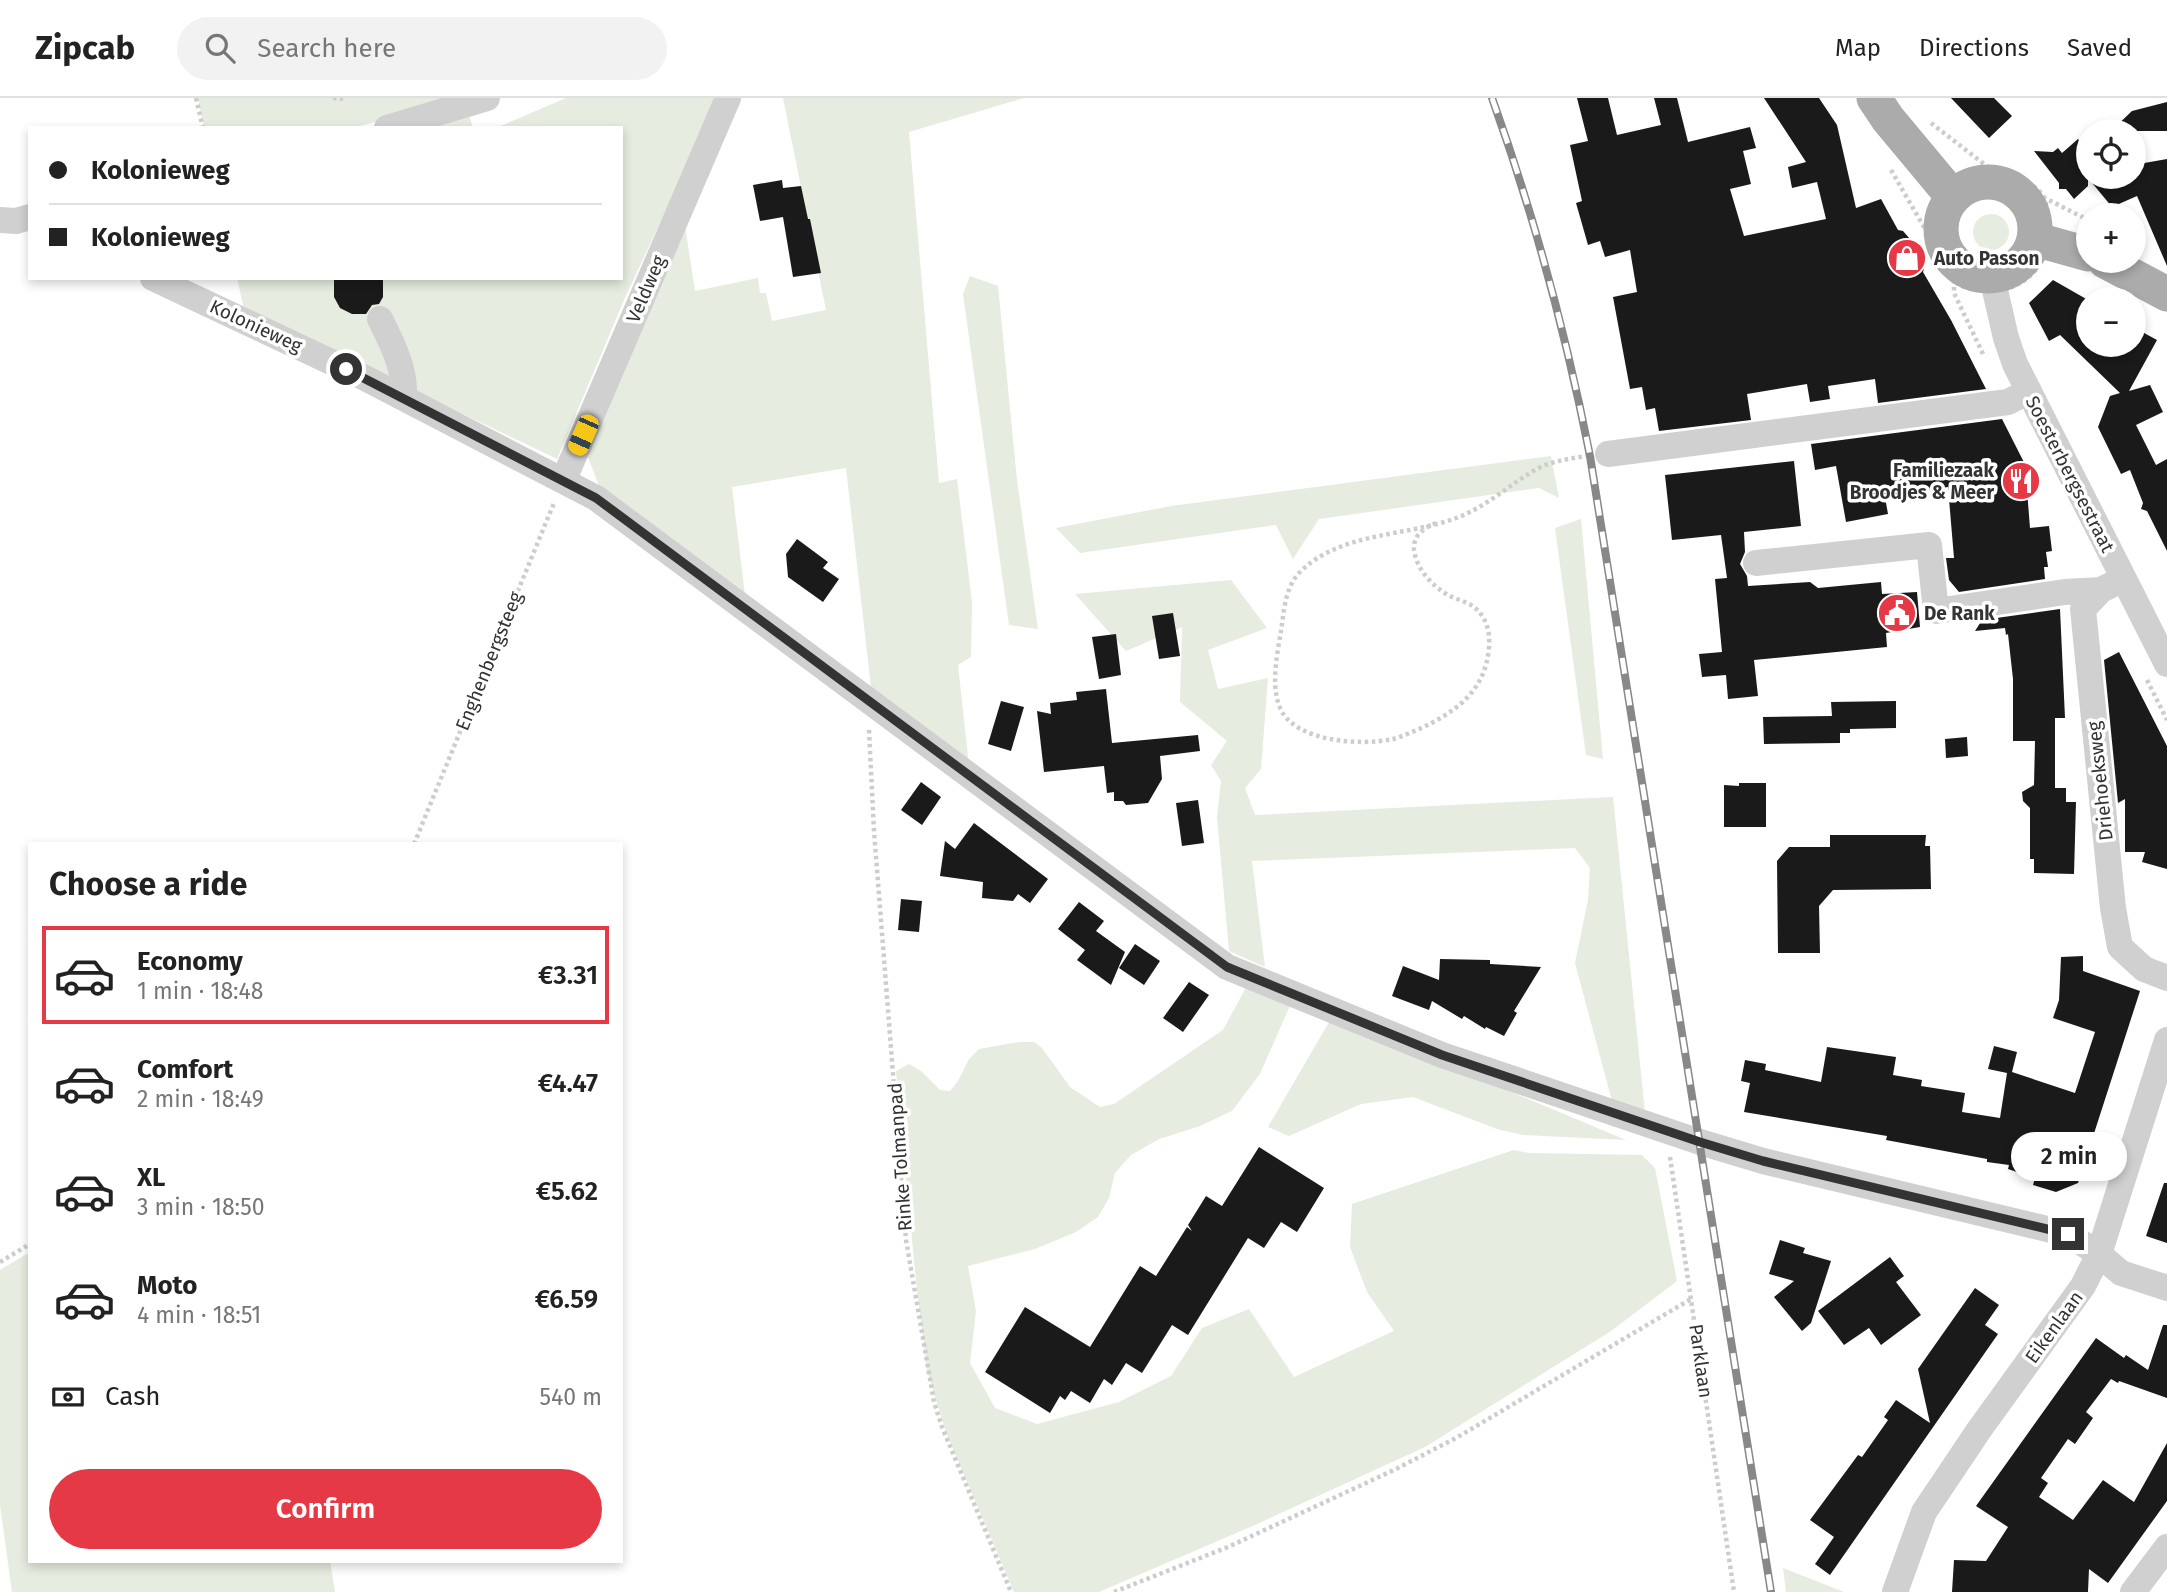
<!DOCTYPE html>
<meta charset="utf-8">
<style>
:root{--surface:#fff;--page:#f2f2f2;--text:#222;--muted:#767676;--line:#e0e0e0;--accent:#e63946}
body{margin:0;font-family:"Fira Sans",sans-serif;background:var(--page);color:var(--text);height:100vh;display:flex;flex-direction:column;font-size:26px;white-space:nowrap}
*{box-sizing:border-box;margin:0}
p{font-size:23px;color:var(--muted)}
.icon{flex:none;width:38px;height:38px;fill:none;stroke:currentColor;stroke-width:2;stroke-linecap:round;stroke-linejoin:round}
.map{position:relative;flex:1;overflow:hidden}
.details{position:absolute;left:28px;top:744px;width:595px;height:721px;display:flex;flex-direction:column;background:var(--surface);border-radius:0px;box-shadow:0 4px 10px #0003}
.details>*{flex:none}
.banner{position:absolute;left:28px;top:28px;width:595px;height:154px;border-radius:0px;box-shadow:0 4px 10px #0003;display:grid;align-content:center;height:154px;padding:0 21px;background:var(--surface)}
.tools{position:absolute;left:2076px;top:21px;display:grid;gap:14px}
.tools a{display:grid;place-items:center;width:70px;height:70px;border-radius:50%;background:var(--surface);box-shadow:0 4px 10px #0003;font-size:35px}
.end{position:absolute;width:32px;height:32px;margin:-16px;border:9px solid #333;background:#fff;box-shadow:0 0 0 4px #fff}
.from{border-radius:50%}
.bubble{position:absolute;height:49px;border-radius:24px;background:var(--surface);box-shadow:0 4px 10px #0003;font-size:23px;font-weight:600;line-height:49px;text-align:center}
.car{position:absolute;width:21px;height:42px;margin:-21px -10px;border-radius:9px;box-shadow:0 0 5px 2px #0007;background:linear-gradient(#f5c518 24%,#345 0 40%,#f5c518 0 76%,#345 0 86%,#f5c518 0)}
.banner b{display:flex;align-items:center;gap:24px;height:66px;font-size:26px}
.banner b+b{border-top:2px solid var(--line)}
.banner i{width:18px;height:18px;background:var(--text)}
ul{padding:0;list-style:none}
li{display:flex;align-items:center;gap:21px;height:98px;margin:0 14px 10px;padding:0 7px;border:4px solid transparent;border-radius:0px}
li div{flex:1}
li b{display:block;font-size:26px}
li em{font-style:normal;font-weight:600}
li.on{border-color:var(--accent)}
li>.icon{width:63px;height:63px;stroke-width:1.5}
h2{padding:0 21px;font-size:32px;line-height:84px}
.pay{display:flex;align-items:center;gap:18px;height:77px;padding:0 21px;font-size:26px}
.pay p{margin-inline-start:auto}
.cta{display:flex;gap:14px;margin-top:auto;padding:14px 21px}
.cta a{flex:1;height:80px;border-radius:42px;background:var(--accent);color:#fff;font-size:28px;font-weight:600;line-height:80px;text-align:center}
header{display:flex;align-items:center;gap:42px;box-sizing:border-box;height:98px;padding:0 35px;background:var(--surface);border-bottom:2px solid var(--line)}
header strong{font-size:33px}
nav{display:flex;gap:38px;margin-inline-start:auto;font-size:24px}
.search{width:490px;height:63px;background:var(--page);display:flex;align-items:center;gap:18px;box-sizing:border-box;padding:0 24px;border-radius:38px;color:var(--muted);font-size:26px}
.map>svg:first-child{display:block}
.green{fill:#e6ecdf}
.building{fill:#1a1a1a}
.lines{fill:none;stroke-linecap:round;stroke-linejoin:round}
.path{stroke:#cdcdcd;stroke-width:4.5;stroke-dasharray:3.5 3.5;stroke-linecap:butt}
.minor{stroke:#d0d0d0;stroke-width:26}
.major{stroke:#ababab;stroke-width:35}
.rail-casing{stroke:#888;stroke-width:8}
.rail{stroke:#fff;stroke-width:5;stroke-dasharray:16;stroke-linecap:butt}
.route{stroke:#333;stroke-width:9}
.labels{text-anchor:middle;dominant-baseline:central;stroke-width:7;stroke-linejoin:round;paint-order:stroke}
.poi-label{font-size:19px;font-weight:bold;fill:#333;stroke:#fff;text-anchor:start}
.street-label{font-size:19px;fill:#333;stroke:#fff}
</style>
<header>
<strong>Zipcab</strong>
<div class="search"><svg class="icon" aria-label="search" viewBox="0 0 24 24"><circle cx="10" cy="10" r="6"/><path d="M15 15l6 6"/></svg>Search here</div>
<nav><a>Map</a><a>Directions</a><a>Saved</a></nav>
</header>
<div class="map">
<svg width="2167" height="1494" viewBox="0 0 2167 1494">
<rect width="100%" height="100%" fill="#fff"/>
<!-- green -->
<path class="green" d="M198,0H466L352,30H204Z
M566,0H718L624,202L557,361L244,211L237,180H621V30H496Z
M783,0H1024L909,34L939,385L957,381L972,504L971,559L958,567L969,668L872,598L846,370L732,389L746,506L603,398L588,359L593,330L683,115L695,193L758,180L760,195H766L772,223L826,212Z
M468,13L473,30H413Z
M1973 134a18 18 0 1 1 36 0a18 18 0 1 1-36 0Z
M970,178L998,188L1017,382L1038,531L1009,527L963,196Z
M1551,358L1559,400L1539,390L1319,421L1293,461L1276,427L1080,455L1056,430L1171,408Z
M1581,421L1603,661L1586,657L1555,430Z
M1231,482L1267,530L1208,552L1218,591L1268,580L1261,671L1245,690L1255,717L1613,699L1645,1015L1612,1003L1575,865L1588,802L1590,770L1575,750L1252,763L1265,869L1229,853L1217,719L1221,683L1211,667L1227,643L1180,604L1182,529L1126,553L1075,496Z
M1249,884L1292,903L1260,976L1232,1013L1200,1028L1159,1041L1131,1057L1115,1075L1109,1100L1098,1119L1076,1134L1035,1151L968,1168L976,1213L970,1265L995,1310L1037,1326L1119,1304L1171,1278L1202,1230L1249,1211L1294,1279L1394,1233L1367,1194L1350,1149L1352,1106L1514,1052L1529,1055L1642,1057L1655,1070L1677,1183L1611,1233L1425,1349L1255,1427L1099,1494H1014L946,1334L927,1273L916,1183L896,973L909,966L921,973L940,992L950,993L958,983L969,961L979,951L1020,944H1034L1042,950L1070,989L1100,1009L1114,1006L1223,932Z
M1332,919L1626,1042L1523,1037L1497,1031L1413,999L1361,1006L1289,1038L1268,1029Z
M30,1154V1463H330L335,1494H12L0,1407V1172Z
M1783,1470L1844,1494H1786Z"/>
<!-- building -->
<path class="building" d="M1577,0H1608L1617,37L1661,27L1654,0H1677L1688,44L1750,29L1756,50L1743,53L1751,86L1730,91L1744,138L1826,121L1817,84L1792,90L1788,69L1806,64L1764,0H1819L1837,27L1856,110L1881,101L1898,132L1903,133L1917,149L1924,171L1923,174L1951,222L1986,291L1878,305L1875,281L1828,288L1830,301L1810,304L1807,286L1747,296L1751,322L1659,333L1655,310L1646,312L1642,289L1630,291L1613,199L1637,194L1630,152L1605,159L1600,143L1588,147L1576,105L1582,103L1570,47L1588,43Z
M1951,0H1994L2012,18L1989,40Z
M2167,4V33H2111L2132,13Z
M2078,41L2088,52V79H2133V67L2167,61V168L2137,98L2112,109L2088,80V88L2074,101L2066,91H2059V85L2034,53L2053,54L2058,50L2062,55Z
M782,82L783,90L801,88L808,121H810L821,175L793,179L783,119L760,123L753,87Z
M334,180H383V199L379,206L372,207L366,216H352L340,210L334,199Z
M2053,182L2088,202V247H2133V229L2157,242L2129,293L2150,287L2163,314L2136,327L2156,367L2167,361V453L2147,413L2141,411L2143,405L2130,372L2121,376L2098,329L2110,298L2120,295L2060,237L2049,243L2029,205Z
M2002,321L2036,388L2027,392L2030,430L2049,428L2052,453L2046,454L2048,469H2044L2045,481L1959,494L1949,482L1946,460H1954L1948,389L1885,399L1888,416L1846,424L1836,368L1815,372L1811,346Z
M1794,363L1801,428L1744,434L1745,454L1740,466L1747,478L1748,488L1810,484L1818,490L1881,484L1882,496L1917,494L1920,529L1886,535L1887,549L1754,562L1758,598L1728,601L1726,577L1702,579L1699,556L1722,554L1715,481L1727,480L1721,437L1672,442L1665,377Z
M797,441L828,464L823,470L839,481L823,504L788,479L786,456Z
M2060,511L2065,620H2055V690H2066V704H2076L2074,776L2034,775V761H2030V710L2023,703L2022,694L2034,687L2035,643H2013V581L2008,536L2006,537L2005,530L1975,533L1982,522Z
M1173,515L1180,558L1159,561L1152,518Z
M1116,536L1121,577L1099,581L1092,539Z
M2119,554L2167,648V771L2142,764L2145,754H2125V701L2118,705L2104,562Z
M1106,591L1112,645L1198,637L1200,653L1160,658L1162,681L1148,705L1126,707L1123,703H1114V694L1107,695L1104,668L1044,674L1037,613L1051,616L1050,605L1077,602L1076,594Z
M1001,603L1024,609L1011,653L988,646Z
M1896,603V630L1850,631V635H1840V645L1764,646L1763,619L1832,618L1831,604Z
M1967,639L1968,658L1946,660L1945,641Z
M921,684L941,699L922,727L901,712Z
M1739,685H1766V729H1724V687L1739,688Z
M1198,702L1204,745L1182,748L1176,705Z
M974,725L1048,781L1030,805L1018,796L1013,803L982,800L983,784L940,778L945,743L955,751Z
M1830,737H1926L1925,748H1930L1931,791L1833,792L1819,808L1820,855H1778L1777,763L1789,749H1830Z
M901,801L922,803L919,834L898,832Z
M1079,804L1104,823L1096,833L1125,854L1111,887L1077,862L1085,852L1058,831Z
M1135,846L1160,863L1144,887L1119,870Z
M2083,858V873L2140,893L2078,1085L2056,1094L2033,1087L2035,1080L2008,1071L2009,1067L1987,1064V1061L1886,1042L1887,1038L1744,1014L1750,985L1741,983L1745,962L1766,966L1765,972L1821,984L1827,949L1896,959L1893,977L1922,982L1921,988L1965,995L1962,1014L2000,1020L2007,975L1988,971L1994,948L2017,954L2012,974L2075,995L2095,934L2053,920L2059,902L2061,859Z
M1440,861L1490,862V866L1541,869L1514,913L1517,915L1504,938L1486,929L1485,931L1464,918L1462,921L1432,903L1429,912L1392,898L1403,868L1439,882Z
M1189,884L1209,897L1183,934L1163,920Z
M1259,1049L1324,1090L1297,1134L1281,1124L1264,1150L1248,1140L1188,1237L1172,1227L1142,1275L1126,1265L1112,1287L1104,1281L1090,1305L1071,1293L1065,1302L1060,1298L1050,1315L985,1274L1025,1209L1090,1249L1140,1168L1156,1178L1187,1129L1192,1133L1188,1127L1206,1098L1222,1108Z
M2164,1085H2167V1145L2146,1138Z
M1780,1142L1805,1150L1803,1155L1831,1163L1811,1225L1802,1233L1774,1199L1794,1183L1769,1176Z
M1890,1159L1904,1178L1896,1184L1921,1217L1881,1247L1869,1230L1844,1247L1818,1213Z
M1975,1190L1999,1207L1985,1227L1998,1236L1830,1477L1815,1466L1834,1439L1810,1422L1858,1357L1862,1359L1888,1322L1884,1319L1896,1302L1930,1325L1918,1271Z
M2163,1227H2167V1300L2119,1283L2118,1285L2111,1281L2086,1314L2093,1320L2075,1346L2068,1341L2041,1380L2048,1385L2039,1399L2073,1422L2103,1382L2134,1404L2167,1345V1403L2108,1485L2089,1471L2088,1494H1952L1954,1462L1986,1463L2008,1429L1976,1408L2096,1240L2124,1260L2126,1257L2148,1272Z"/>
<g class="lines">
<!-- path -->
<path class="path" d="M196,0L203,30
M333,0L343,1
M1931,25L1993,73
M1891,72L1928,136
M1994,74C2011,76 2036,84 2044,100C2048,110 2049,122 2048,132C2048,170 2023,195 1984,192C1960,191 1950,184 1938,163C1912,118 1950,80 1994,74Z
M2043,99L2088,122
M1954,182V195L1983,256
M1436,425C1424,430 1413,437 1414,452C1416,470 1432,488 1448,497C1459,503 1472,504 1480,515C1488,525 1490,537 1489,549C1486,593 1455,615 1417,632C1409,635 1401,639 1393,641C1361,648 1297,644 1281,612C1270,589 1277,557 1281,533C1284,513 1285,489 1300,474C1341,433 1408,439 1459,419C1487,408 1509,387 1535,372C1551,363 1568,361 1586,358
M2147,582L2167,622
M869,632L874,733L906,1142L934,1304L942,1329L1011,1494
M414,746L554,405
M1670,1059L1734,1494
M0,1164L30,1146
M1114,1494L1228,1449L1394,1372L1456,1340L1691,1201"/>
<!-- minor -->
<path class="minor" d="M387,30L487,0
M0,122L16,123L30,119
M1992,179L2006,240L2015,266L2167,566
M153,180L365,280L596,400L1227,869L1442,957L1700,1044L1763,1063L2068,1136L2099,1156L2121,1175L2167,1190
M380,221C392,245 406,272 404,300
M1608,356L2008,304L2029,293
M564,381L728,0
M1756,465L1929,447L1936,513L2065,494L2101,492
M2123,481L2101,492L2083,511L2113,810L2120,849L2144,871L2167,880
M1895,1494L1924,1414L1979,1332L2083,1188L2099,1156L2167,942
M2133,1494L2167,1449"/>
<!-- major -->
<path class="major" d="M1874,0L1888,21L1953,99
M1941 131a47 47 0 1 1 94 0a47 47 0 1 1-94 0Z
M2034,141L2088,156
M2105,163L2167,196"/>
<!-- rail casing -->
<g class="rail-casing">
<path id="rail" d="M1492,0C1534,117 1566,236 1590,358L1771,1494"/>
</g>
<!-- rail -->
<use href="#rail" class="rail"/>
</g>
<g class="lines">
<!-- route -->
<path class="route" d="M346,271L596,400L1227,869L1442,957L1700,1044L1763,1063L2068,1136"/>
</g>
<!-- icons -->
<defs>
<g id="shop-disc" transform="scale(2.0125)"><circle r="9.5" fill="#e63946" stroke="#fff"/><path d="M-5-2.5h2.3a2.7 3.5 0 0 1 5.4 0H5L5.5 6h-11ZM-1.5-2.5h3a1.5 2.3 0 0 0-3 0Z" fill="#fff"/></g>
<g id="restaurant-disc" transform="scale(2.0125)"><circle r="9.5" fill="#e63946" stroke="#fff"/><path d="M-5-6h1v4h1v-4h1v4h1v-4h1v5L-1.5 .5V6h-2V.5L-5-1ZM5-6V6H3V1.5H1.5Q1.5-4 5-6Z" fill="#fff"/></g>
<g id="civic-disc" transform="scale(2.0125)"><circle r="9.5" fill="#e63946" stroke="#fff"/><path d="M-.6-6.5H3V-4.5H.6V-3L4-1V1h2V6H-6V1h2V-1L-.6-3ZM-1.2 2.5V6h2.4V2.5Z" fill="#fff"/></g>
</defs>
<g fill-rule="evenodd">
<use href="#shop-disc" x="1907" y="160"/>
<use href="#restaurant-disc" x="2021" y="383"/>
<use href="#civic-disc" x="1897" y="515"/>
</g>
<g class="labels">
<!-- poi labels -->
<g class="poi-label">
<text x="1934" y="160">Auto Passon</text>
<text x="1994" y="372" text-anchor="end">Familiezaak<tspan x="1994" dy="22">Broodjes &amp; Meer</tspan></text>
<text x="1924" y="515">De Rank</text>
</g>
<!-- street labels -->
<g class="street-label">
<text transform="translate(646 191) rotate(-67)">Veldweg</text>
<text transform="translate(256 228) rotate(25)">Kolonieweg</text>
<text transform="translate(2070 376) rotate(63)">Soesterbergsestraat</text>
<text transform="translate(489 563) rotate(-68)">Enghenbergsteeg</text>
<text transform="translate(2100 683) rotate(-96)">Driehoeksweg</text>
<text transform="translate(900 1059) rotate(-94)">Rinke Tolmanpad</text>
<text transform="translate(2054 1229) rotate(-54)">Eikenlaan</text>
<text transform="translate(1701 1263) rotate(82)">Parklaan</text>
</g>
</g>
</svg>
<div class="tools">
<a><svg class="icon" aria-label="locate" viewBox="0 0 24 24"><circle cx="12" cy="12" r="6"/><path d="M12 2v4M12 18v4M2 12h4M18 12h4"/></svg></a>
<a>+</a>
<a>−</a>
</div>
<i class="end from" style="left:346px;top:271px"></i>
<i class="end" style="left:2068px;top:1136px"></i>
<div class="bubble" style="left:2011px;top:1034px;width:116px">2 min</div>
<i class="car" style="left:583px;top:337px;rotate:204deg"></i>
<div class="banner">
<b><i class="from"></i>Kolonieweg</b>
<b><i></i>Kolonieweg</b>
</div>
<section class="details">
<h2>Choose a ride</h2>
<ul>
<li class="on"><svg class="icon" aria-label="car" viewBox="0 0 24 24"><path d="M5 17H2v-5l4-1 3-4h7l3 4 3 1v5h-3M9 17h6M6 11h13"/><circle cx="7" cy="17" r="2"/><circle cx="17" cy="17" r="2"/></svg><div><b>Economy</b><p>1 min · 18:48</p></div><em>€3.31</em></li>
<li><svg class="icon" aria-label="car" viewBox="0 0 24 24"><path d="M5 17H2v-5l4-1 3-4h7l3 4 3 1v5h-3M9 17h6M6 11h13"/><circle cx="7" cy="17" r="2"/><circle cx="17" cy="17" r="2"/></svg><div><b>Comfort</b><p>2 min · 18:49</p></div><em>€4.47</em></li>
<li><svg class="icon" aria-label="car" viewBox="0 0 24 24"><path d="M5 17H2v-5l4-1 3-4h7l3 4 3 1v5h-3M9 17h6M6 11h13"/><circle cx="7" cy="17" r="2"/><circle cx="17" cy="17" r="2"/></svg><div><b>XL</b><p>3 min · 18:50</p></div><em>€5.62</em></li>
<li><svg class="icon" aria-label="car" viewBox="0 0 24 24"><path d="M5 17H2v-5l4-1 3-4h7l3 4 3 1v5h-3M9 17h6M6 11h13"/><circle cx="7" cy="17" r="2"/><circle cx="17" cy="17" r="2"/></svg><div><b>Moto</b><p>4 min · 18:51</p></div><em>€6.59</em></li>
</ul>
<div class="pay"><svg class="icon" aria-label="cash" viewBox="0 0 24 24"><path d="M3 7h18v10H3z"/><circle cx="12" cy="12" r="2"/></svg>Cash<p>540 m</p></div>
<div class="cta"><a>Confirm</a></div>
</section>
</div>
